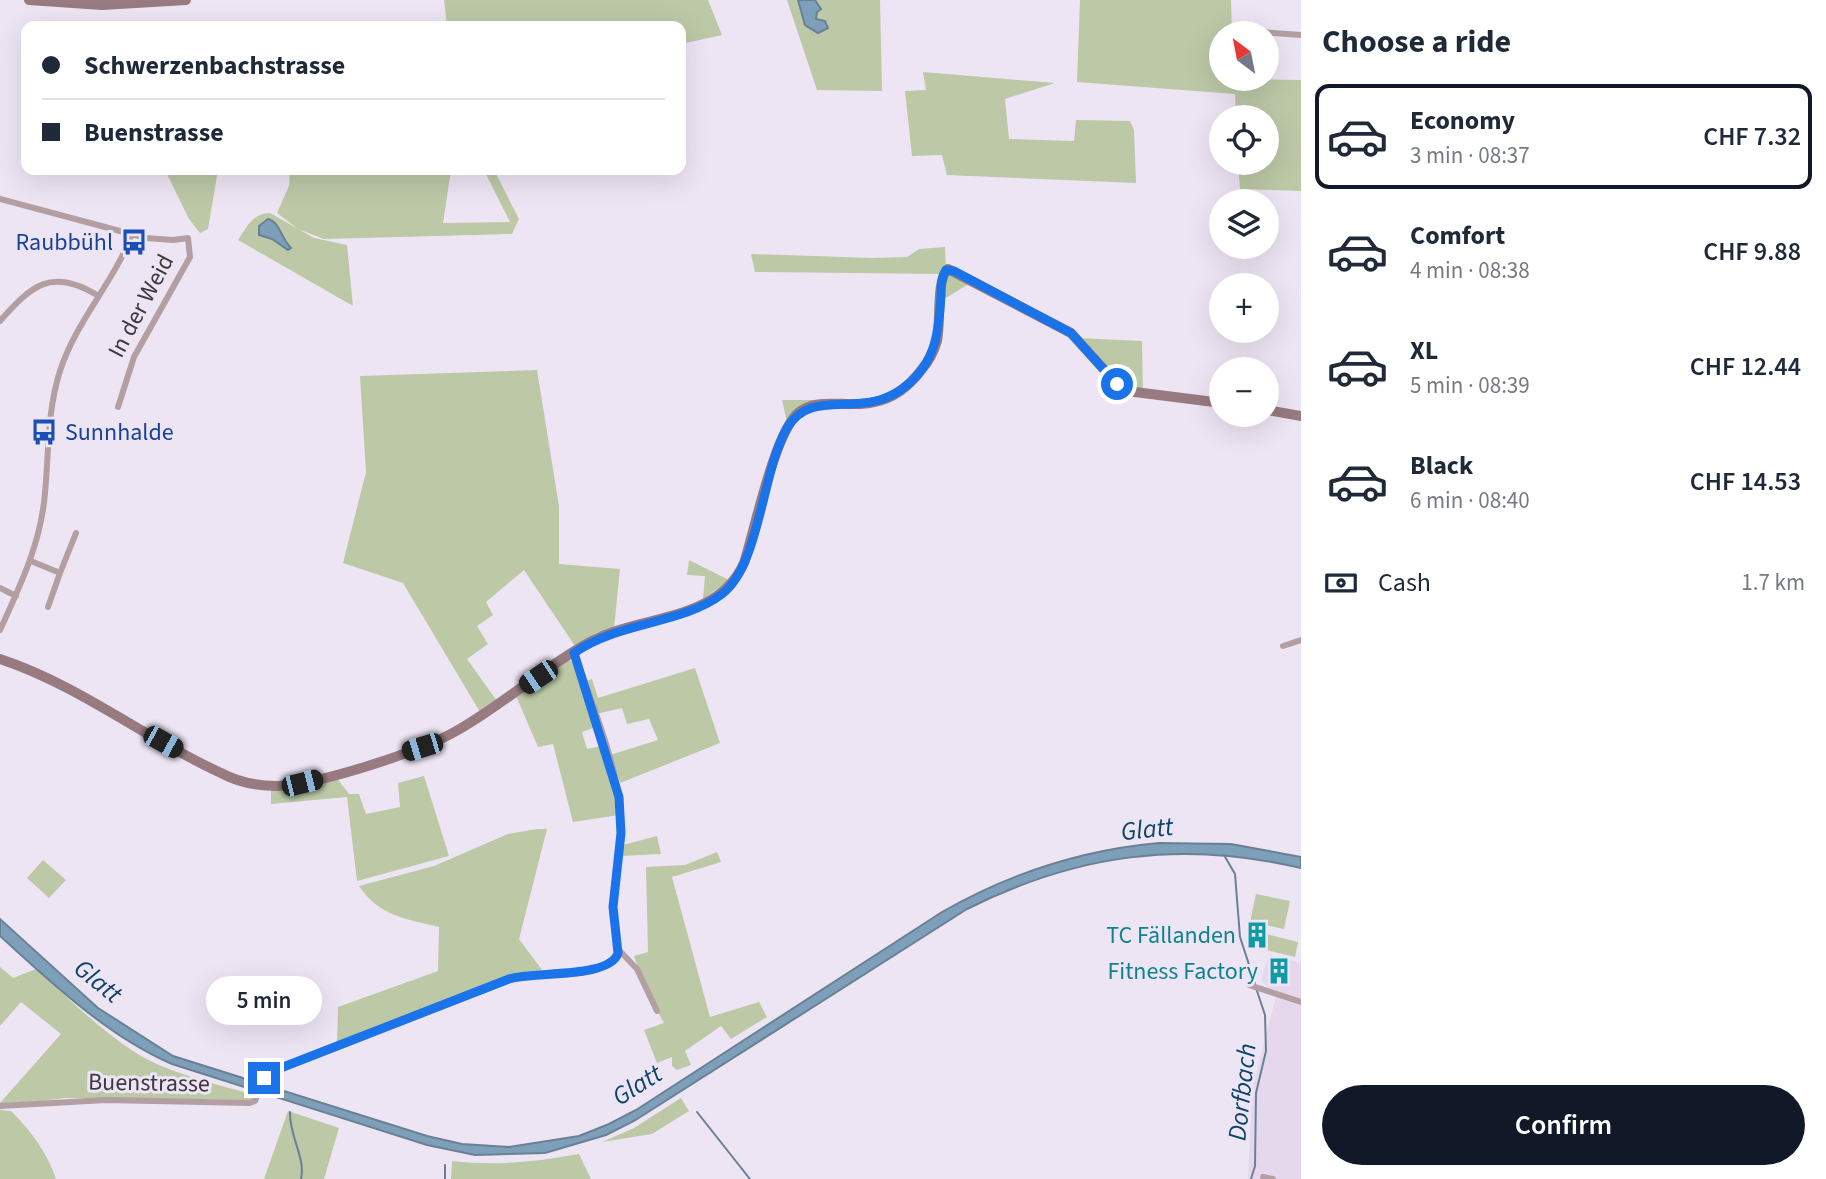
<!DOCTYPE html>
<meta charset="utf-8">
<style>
:root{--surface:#fff;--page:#f6f6f7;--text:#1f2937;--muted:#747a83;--line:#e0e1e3;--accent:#111827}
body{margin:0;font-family:"Source Sans 3",sans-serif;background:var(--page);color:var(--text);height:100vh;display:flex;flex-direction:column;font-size:26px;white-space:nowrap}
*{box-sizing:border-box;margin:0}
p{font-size:23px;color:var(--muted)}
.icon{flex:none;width:38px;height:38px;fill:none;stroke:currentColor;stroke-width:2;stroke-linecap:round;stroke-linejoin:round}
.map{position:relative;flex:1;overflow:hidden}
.panel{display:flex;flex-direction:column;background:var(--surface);width:525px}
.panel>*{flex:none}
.banner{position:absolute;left:21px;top:21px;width:665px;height:154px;border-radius:14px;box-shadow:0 7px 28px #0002;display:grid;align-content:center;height:154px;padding:0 21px;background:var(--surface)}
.needle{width:46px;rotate:328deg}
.buttons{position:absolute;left:1209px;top:21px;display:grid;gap:14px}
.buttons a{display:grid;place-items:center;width:70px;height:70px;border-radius:50%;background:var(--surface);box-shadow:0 7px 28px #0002;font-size:35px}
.end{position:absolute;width:32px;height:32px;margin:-16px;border:9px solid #1a73e8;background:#fff;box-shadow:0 0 0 4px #fff}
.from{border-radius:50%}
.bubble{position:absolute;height:49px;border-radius:24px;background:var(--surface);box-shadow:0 7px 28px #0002;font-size:23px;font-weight:600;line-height:49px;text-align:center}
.car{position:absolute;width:21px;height:42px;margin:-21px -10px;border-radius:9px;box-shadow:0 0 5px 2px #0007;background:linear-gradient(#222 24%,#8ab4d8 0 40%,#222 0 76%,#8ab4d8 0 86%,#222 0)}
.banner b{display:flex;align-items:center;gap:24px;height:66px;font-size:26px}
.banner b+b{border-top:2px solid var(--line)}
.banner i{width:18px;height:18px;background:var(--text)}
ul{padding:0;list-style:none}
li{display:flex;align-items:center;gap:21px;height:105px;margin:0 14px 10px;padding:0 7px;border:4px solid transparent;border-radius:14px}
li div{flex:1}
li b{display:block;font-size:26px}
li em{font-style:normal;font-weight:600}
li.on{border-color:var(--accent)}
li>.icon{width:63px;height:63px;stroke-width:1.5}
h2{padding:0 21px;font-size:32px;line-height:84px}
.pay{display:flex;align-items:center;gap:18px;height:77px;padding:0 21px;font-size:26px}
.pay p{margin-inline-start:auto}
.primary-button{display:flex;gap:14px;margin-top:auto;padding:14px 21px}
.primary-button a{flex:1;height:80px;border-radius:42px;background:var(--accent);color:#fff;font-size:28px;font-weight:600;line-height:80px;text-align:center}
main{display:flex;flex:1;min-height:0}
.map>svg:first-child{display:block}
.built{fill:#e5d8ed}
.green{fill:#bcc8a6;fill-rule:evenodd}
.water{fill:#7e9fb9;stroke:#6a8094;stroke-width:2}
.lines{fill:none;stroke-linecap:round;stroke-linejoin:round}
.stream{stroke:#6a8094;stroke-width:2}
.street{stroke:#b39fa2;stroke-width:6}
.secondary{stroke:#987b81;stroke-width:10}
.route{stroke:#1a73e8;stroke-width:9}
.labels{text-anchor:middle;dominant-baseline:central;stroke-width:6;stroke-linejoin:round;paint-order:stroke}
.transit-label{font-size:24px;fill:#164399;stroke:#eee5f4;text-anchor:end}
.street-label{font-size:24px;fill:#3d393f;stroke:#eee5f4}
.culture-label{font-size:24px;fill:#0d838f;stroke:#eee5f4;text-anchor:end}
.water-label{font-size:26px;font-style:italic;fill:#0a4569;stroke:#eee5f4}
</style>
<main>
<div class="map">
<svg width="1301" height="1179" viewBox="0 0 1301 1179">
<rect width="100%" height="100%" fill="#eee5f4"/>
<!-- built -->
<path class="built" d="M1269,955L1301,963V1179H1248L1252,1089L1276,996L1261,979Z"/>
<!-- green -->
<path class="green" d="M444,0H708L722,35L681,44V26H447Z
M787,0H798L805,25L818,33L817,12L820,9L815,0H880L882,91L817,90Z
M1080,0H1231L1232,33H1222V79L1301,80V191L1240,189L1238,163H1267V117H1236L1235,94L1077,82Z
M923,72L1055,83L1005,99L1009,139L1074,141L1076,120L1130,121L1134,130L1136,183L947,175L942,155L912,156L905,91L926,90Z
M165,170H218L208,229L200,233L189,219Z
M290,170H451L443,223L510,222L484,170H494L519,219L512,234L324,239L298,229L277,213L289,186Z
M270,213L314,238L347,245L353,306L238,240C247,227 252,214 270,213ZM277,225L282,240L290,247L288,250L272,239L264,237Z
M945,247L946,270L972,282L941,301L943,274L755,272L751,254L872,258L907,257L919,249Z
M1078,338L1142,341L1143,394L1127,391Z
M537,370L559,506V564L620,569L614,628L596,633L575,646L524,570L486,602L493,615L477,626L488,644L467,659L497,701L480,712L403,583L343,563L366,472L360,376Z
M782,400H886L809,407L788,427Z
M689,560L729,580L703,599L705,576L687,575Z
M569,660L575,663L596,727L582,732L587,749L602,746L612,776L619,815L573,822L553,744L538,747L516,696Z
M695,668L720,743L620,783L610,755L658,740L649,719L627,724L622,708L596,714L586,681L592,679L598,698Z
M424,776L449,856L357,881L347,797L271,804V790L336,777L349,794H359L366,814L400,807L398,783Z
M537,829H547L519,939L542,970L518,973L337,1043L338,1007L438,971L439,927C406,919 379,916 359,886L434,866L508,834Z
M657,836L661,854L621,856L623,845Z
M717,852L721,862L672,877L710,1017L759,1002L767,1017L731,1039L721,1026L685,1051L691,1065L677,1070L672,1066V1057L657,1063L644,1030L664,1023L647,993L634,956L648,952L646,867L685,865Z
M43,860L66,880L49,898L27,878Z
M1256,894L1290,901L1284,929L1250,922Z
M1266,934L1298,942L1295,957L1262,949Z
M0,967L13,978L36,969C68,998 99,1029 136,1053C165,1072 220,1085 254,1095L253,1100L65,1098L12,1105L0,1103L61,1034L21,1002L0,1026Z
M681,1098L689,1111L652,1134L602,1142L634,1128Z
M0,1110L11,1111C31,1131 47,1152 56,1179H0Z
M288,1111L339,1128L324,1179H264Z
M579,1154L591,1179H451L452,1161C495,1166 536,1162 579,1154Z"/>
<!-- water -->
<path class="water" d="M798,0H815L821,9L817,12L816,19L825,21L828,28L818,33L805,25Z
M268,219C279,221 282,240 291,248L288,250L272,239L259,235V226Z
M1159,843L1231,844L1301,857V868C1182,840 1077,854 967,909L634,1121L606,1135L545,1153L475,1155L427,1145L172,1064C107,1036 52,983 0,936V919L98,1008L173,1056L427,1136L462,1144L509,1147L579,1136L609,1124L636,1110L942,912C1010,873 1081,850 1159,843Z"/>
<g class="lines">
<!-- stream -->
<path class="stream" d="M1224,855L1235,874L1240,937L1255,983
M290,1112C289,1136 306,1158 301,1179
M697,1112L750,1179
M445,1179V1165
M1251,1179L1255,1166L1256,1093L1266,1051L1265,1015L1256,988"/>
<!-- street -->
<path class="street" d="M1260,32L1301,35
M0,199L146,238L173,240L188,238L190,257L134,357L118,407
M0,321C31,286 51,267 97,295
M31,561L60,573L48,607
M60,573L76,533
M0,588L16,596
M0,630C20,586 41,543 45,493C49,451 47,412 60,371C76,321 114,282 132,234
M1283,646L1301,640
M618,949L637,969L657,1011
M1249,985L1301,1002
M0,1106L106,1100L250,1103L255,1101L264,1078L273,1071L501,982C536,969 581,982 613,962C624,948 613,920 613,904C613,875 622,847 621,818C620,772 590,697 574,653
M1263,1177L1273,1179"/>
<!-- secondary -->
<path class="secondary" d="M29,0L102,5L186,0
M1267,410L1301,416
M0,659C79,685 146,739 221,773C238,782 258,786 277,786C318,785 422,751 458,730C504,704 544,667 590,642C641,614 717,623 744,563C755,529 774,435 798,413C828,387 877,430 922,369C929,361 934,351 937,341C941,324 936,278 948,269L1071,333L1117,384L1127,391L1222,403"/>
</g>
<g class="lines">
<!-- route -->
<path class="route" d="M264,1078L273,1071L509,979C533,971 610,979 618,953L613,907L621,833L619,797L574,653C617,622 683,624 722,594C760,565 762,471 787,428C812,385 863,422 906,386C936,362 939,331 941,295C941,286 941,278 946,270L954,271L1071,333L1117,384"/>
</g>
<!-- icons -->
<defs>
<g id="bus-bare" transform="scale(2.1)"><path d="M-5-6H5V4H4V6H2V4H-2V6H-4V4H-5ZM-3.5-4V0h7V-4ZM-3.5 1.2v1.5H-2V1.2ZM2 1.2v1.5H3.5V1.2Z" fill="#1a4fb4" stroke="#eee5f4" stroke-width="2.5" paint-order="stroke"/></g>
<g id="building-bare" transform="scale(2.1)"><path d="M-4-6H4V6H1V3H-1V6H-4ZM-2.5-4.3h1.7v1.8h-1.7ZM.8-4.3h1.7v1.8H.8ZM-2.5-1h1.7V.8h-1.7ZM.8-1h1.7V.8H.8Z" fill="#0f9aa8" stroke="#eee5f4" stroke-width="2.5" paint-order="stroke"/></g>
</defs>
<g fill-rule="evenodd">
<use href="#bus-bare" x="134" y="242"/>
<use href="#bus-bare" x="44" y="432"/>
<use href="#building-bare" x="1257" y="935"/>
<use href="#building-bare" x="1279" y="971"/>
</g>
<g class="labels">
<!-- transit labels -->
<g class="transit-label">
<text x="113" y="242">Raubbühl</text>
<text x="65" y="432" text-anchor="start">Sunnhalde</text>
</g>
<!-- street labels -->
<g class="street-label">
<text transform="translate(141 306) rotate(-62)">In der Weid</text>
<text transform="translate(149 1083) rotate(1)">Buenstrasse</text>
</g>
<!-- culture labels -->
<g class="culture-label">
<text x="1236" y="935">TC Fällanden</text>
<text x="1258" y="971">Fitness Factory</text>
</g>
<!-- water labels -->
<g class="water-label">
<text transform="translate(1147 829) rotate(-6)">Glatt</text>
<text transform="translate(98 981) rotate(39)">Glatt</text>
<text transform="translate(637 1085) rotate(-32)">Glatt</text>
<text transform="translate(1242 1092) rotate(-84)">Dorfbach</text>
</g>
</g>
</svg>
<div class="buttons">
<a><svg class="needle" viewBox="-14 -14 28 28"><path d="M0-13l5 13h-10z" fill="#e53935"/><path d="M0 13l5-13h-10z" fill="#747a83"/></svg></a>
<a><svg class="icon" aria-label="locate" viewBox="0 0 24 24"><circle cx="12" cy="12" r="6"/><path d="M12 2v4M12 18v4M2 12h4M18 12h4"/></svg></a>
<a><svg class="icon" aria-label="layers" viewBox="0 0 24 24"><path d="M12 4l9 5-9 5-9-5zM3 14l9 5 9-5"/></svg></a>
<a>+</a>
<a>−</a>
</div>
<i class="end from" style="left:1117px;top:384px"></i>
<i class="end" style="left:264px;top:1078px"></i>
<div class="bubble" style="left:206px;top:976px;width:116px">5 min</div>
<i class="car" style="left:538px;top:677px;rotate:236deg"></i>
<i class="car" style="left:163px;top:742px;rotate:119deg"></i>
<i class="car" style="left:422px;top:747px;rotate:253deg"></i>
<i class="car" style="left:302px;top:783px;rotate:76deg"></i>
<div class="banner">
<b><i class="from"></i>Schwerzenbachstrasse</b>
<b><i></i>Buenstrasse</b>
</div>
</div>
<section class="panel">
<h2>Choose a ride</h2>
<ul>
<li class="on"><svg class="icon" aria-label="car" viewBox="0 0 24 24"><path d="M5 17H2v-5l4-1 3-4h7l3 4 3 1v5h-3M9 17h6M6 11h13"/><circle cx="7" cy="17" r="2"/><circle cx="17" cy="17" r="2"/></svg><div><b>Economy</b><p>3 min · 08:37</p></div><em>CHF 7.32</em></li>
<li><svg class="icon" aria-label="car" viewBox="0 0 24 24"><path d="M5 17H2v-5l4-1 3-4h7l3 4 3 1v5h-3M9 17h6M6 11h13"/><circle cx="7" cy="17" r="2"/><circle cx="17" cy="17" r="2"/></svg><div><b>Comfort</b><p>4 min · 08:38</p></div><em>CHF 9.88</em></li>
<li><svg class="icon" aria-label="car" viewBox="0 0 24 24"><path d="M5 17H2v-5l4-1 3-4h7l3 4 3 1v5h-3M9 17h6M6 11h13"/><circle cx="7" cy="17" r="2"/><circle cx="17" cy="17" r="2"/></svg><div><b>XL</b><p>5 min · 08:39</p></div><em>CHF 12.44</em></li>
<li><svg class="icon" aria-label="car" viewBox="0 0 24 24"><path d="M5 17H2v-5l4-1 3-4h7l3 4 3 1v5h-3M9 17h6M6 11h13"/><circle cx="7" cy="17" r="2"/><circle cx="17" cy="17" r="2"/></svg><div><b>Black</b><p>6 min · 08:40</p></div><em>CHF 14.53</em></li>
</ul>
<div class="pay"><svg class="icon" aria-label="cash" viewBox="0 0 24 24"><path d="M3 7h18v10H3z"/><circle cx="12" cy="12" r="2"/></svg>Cash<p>1.7 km</p></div>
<div class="primary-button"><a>Confirm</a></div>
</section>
</main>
